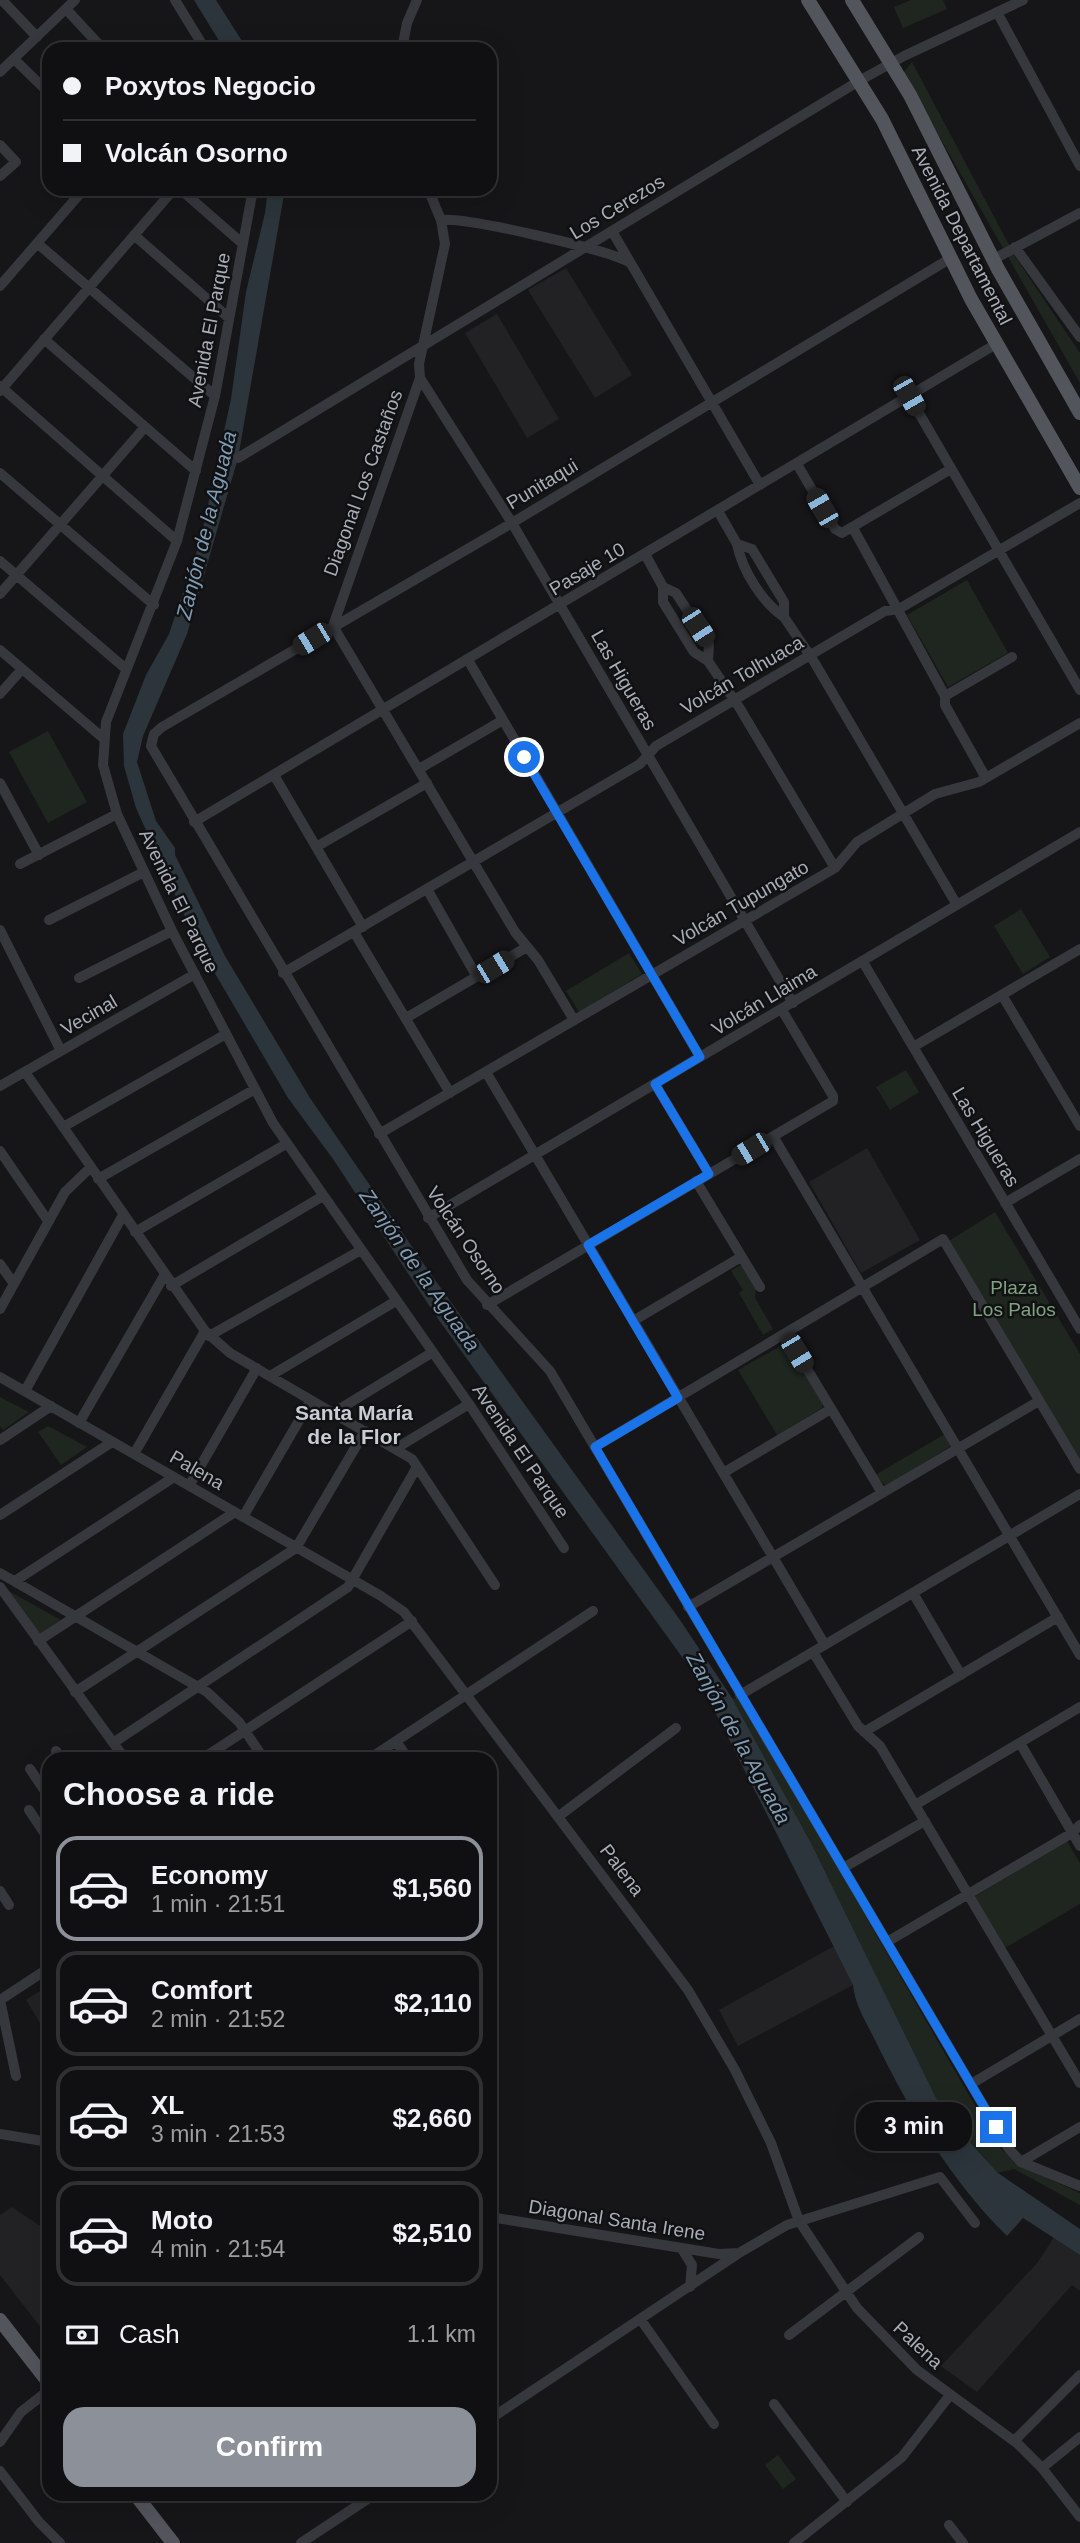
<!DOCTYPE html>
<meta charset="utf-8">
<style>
:root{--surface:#101012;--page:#19191b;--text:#f1f3f6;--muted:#9c9d9f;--line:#303032;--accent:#8c9099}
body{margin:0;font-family:Arial,sans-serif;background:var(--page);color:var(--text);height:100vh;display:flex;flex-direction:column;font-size:26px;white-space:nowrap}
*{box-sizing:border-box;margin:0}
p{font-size:23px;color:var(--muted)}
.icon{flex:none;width:38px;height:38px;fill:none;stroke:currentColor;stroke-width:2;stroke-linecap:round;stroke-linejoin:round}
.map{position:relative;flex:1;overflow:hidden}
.drawer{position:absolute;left:42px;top:1752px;width:455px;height:749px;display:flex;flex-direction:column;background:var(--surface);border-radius:21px;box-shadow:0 7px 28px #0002,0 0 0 2px var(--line)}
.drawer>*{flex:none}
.top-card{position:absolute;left:42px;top:42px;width:455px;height:154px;border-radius:21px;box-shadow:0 7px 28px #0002,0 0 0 2px var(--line);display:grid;align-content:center;height:154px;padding:0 21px;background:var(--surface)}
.end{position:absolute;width:32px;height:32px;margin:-16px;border:9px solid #1a73e8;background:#fff;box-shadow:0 0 0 4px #fff}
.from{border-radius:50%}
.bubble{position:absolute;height:49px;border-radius:21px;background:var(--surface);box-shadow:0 7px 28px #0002,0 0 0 2px var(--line);font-size:23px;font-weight:700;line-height:49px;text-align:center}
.car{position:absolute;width:21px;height:42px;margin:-21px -10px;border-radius:9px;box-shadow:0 0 5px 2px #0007;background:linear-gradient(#222 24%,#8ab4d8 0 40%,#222 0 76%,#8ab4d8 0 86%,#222 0)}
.top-card b{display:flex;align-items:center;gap:24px;height:66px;font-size:26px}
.top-card b+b{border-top:2px solid var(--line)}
.top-card i{width:18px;height:18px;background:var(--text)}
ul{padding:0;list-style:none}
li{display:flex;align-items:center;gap:21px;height:105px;margin:0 14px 10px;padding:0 7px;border:4px solid var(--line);border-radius:21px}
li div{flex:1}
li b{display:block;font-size:26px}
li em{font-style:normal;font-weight:700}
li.current{border-color:var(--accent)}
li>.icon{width:63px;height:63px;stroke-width:1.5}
h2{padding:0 21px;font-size:32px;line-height:84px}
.pay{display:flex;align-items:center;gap:18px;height:77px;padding:0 21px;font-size:26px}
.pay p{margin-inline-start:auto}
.action{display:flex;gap:14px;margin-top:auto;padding:14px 21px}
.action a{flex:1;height:80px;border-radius:21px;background:var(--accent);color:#fff;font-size:28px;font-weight:700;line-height:80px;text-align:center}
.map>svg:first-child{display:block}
.built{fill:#222225}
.green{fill:#1e261f}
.water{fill:#2c353c}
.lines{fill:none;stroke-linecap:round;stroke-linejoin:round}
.minor{stroke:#37383d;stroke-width:10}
.major{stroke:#53555c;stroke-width:14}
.route{stroke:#1a73e8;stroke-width:9}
.labels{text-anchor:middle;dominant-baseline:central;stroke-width:5;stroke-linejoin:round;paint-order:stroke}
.street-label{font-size:19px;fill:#a8adb8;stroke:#111113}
.park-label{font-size:19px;fill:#7fa381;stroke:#111113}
.water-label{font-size:21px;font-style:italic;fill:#7f9bb3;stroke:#111113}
.neighbourhood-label{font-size:21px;font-weight:bold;fill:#c9ccd4;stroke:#111113}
</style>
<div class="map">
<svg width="1080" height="2543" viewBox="0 0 1080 2543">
<rect width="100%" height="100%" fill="#161618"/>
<!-- built -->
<path class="built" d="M566,268L632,375L595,398L528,290Z
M497,314L559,419L527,438L465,333Z
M867,1148L920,1240L861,1273L809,1182Z
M834,1946L853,1985L738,2046L719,2010Z
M49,1985V2038L26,2000Z
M12,2207L49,2232V2338L0,2275V2215Z
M1054,2237L1080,2255V2291L1072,2285L977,2392L941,2366L1038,2262Z"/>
<!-- green -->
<path class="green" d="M911,0H943L947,9L903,28L894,7Z
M912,62L1016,258L1080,353V383L903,73Z
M967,580L1008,653L948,687L907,615Z
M48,731L87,802L48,823L9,752Z
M1021,909L1050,957L1023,974L994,926Z
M629,953L642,974L579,1012L566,991Z
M906,1070L919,1092L890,1110L876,1087Z
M995,1212L1080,1354V1460L949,1241Z
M742,1264L756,1288L755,1298L773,1329L763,1335L739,1293L743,1290L731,1271Z
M784,1344L791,1346L823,1401L822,1408L777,1435L738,1370Z
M0,1397L29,1412L3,1430L0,1426Z
M48,1426L87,1447L61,1465L38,1432Z
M945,1434L951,1446L886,1486L875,1475Z
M7,1590L61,1620L39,1636Z
M732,1698L740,1699L999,2147L1016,2164L1080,2193V2205L1014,2169L998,2173L944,2114L811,1843Z
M1067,1841L1080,1863V1904L1005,1948L974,1897Z
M778,2455L796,2479L783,2489L765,2465Z"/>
<!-- water -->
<path class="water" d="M194,0H216L247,49H224Z
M268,189H285L238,458L187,634L143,736L137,762L156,821L175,848V855L225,956L310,1098L430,1273L680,1620L732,1698L811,1843L944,2114L998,2173L1080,2229V2255L1023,2218L1007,2236C951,2181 909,2110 875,2040C866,2022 855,2005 853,1985L700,1682L436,1316L333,1159L288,1098L196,941L136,808L124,766L123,734L146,675L169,634L200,542L231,399L246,292L265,213Z"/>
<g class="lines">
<!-- minor -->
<path class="minor" d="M2,0L37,37
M175,0L205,49
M66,9L103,49
M997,12L1080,166
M402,49L407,23L417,0
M14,59L49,93
M0,72L75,0
M0,145L16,162L0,176
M180,189L243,244
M253,189L215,396L177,541L106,722L103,765L117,814L172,931L273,1123L469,1404L564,1548
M428,189L441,220L445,244L419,364L420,378L333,626L515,932L538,960L574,1020
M441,220C467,217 604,249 629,262
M612,231L760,485
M134,235L229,318
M37,243L215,396
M1015,247L1080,337
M951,258L512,523L162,727L154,734L151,746L467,1280L550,1371L1009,2149L1021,2162L1080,2186
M994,259L1080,213
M0,286L84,189
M44,339L196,471
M420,378L512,523L793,1003
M0,386L177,541
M0,391L174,189
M909,396L1080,690
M238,458L859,81L904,56L1023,0
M797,464L835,529L842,533L951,469
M0,473L154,605
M718,511L737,544L752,549L784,602V617L813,660L957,905
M853,528L945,696V705L986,778
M737,544C742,570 762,602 784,617
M645,554L663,587L676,593L709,644L708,661
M0,561L126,669
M663,587V602L694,652L708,661L739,707L835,868
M0,594L145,427
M0,650L103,738
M468,660L700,1057
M0,694L22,669
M945,696L1012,657
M419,769L503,720
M274,775L363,927
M0,783L39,855
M194,822L996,344
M316,847L427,783
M20,864L117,814
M427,889L477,977
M49,920L144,872
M0,930L61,1051
M354,932L450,1093
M863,962L1080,1329
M283,973L640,764L656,746L885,611L899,609L1080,503
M79,978L172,931
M1002,995L1080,1126
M406,1018L527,947
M913,1047L1080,949
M25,1072L205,1331L230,1353L412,1459L495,1585
M486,1072L825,1645
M655,1084L709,1174
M0,1086L195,974
M63,1127L226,1034
M379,1134L835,868L857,842L935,794L979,782L1080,723
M773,1136L1080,1655
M0,1151L48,1221
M98,1179L255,1089
M696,1181L760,1287
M1005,1203L1080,1159
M428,1218L1080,832
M135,1232L286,1144
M0,1264L14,1284
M171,1286L323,1196
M487,1305L833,1101V1096L782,1010
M0,1309L65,1192L90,1168
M633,1321L741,1257
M786,1334L882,1493
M209,1336L361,1250
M270,1376L396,1301
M0,1377L381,1596L404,1612L688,1990L735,2070L771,2143L799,2221L857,2308L917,2370L1018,2444L1042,2468L1080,2517
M25,1391L123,1215
M333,1413L433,1352
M79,1423L164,1276
M0,1440L51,1406
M595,1447L943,1239L1080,1469
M395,1449L469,1404
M134,1454L205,1331
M723,1473L831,1409
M189,1486L257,1368
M0,1515L112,1442
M243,1517L311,1400
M0,1573L207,1692L239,1722L264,1759
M15,1581L174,1477
M0,1587L125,1759
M913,1593L961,1675
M688,1607L1039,1401
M38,1641L235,1512
M813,1652L858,1726L880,1746L1080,2083
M75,1692L296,1548L365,1431
M740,1695L1080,1494
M864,1732L1058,1617
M396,1741L408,1759
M113,1743L348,1587L417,1467
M1020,1743L1080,1846
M56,1751L61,1759
M202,1759L412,1621
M369,1759L593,1611
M30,1769L49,1797
M915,1805L1080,1707
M29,1810L49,1840
M559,1816L676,1728
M843,1868L925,1821
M0,1891L9,1905
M887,1942L1072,1833L1080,1825
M16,2076L0,2000L49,1968
M971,2084L1080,2019
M0,2134L49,2142
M1021,2162L1080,2127
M490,2217L719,2254L739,2253
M682,2249L692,2265L690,2287
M641,2320L714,2424
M789,2335L919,2237
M774,2404L847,2502
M490,2419L739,2253L787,2225L940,2177L975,2223
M1014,2441L1080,2375
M0,2442L21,2412L49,2390
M1042,2468L1080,2437
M0,2471L39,2522L60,2543
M949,2525L963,2543
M301,2543L375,2494
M794,2543L902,2457L950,2395"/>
<!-- major -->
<path class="major" d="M808,0L882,119L971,299L1080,488
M852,0L910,95L998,269L1080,413
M0,2320L49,2383
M135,2494L173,2543"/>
</g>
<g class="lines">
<!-- route -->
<path class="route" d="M524,757L700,1057L655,1084L709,1174L588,1245L678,1398L595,1447L996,2127"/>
</g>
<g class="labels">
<!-- street labels -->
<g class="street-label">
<text transform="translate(617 207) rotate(-31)">Los Cerezos</text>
<text transform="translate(962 235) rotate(63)">Avenida Departamental</text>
<text transform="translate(209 330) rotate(-79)">Avenida El Parque</text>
<text transform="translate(363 483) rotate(-70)">Diagonal Los Castaños</text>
<text transform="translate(542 484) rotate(-31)">Punitaqui</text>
<text transform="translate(587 569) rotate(-31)">Pasaje 10</text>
<text transform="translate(742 675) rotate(-30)">Volcán Tolhuaca</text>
<text transform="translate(624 680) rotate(60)">Las Higueras</text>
<text transform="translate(179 901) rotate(64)">Avenida El Parque</text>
<text transform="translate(741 903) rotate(-30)">Volcán Tupungato</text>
<text transform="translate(764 1000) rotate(-31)">Volcán Llaima</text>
<text transform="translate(89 1015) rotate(-30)">Vecinal</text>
<text transform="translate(986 1137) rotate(59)">Las Higueras</text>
<text transform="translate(466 1240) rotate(56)">Volcán Osorno</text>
<text transform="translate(521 1451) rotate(56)">Avenida El Parque</text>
<text transform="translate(197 1470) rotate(30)">Palena</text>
<text transform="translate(622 1870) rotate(53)">Palena</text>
<text transform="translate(617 2220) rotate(9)">Diagonal Santa Irene</text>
<text transform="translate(918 2345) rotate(43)">Palena</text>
</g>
<!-- park labels -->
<g class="park-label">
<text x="1014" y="1287">Plaza<tspan x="1014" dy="22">Los Palos</tspan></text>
</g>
<!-- water labels -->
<g class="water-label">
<text transform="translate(206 525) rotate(-76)">Zanjón de la Aguada</text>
<text transform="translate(420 1270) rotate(55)">Zanjón de la Aguada</text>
<text transform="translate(739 1738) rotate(61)">Zanjón de la Aguada</text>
</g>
<!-- neighbourhood labels -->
<g class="neighbourhood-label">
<text x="354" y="1412">Santa María<tspan x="354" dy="24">de la Flor</tspan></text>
</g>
</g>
</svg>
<i class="end from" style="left:524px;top:757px"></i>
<i class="end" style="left:996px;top:2127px"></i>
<div class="bubble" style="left:856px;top:2102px;width:116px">3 min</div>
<i class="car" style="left:909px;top:396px;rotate:150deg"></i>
<i class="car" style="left:822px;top:508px;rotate:330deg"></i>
<i class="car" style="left:698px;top:627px;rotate:147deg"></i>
<i class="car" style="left:312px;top:639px;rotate:239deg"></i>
<i class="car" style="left:494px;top:967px;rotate:59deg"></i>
<i class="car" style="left:751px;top:1149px;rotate:239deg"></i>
<i class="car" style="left:797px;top:1353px;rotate:149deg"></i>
<div class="top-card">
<b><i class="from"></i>Poxytos Negocio</b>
<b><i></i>Volcán Osorno</b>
</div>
<section class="drawer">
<h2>Choose a ride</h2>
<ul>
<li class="current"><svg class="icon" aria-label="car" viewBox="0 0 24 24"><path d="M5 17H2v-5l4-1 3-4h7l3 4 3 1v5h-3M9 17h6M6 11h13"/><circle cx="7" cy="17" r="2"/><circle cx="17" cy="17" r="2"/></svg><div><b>Economy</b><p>1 min · 21:51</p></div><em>$1,560</em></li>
<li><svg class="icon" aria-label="car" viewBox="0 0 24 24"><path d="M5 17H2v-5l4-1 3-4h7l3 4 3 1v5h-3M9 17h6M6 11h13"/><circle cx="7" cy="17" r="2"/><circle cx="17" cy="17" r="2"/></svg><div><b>Comfort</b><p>2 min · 21:52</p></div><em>$2,110</em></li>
<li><svg class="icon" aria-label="car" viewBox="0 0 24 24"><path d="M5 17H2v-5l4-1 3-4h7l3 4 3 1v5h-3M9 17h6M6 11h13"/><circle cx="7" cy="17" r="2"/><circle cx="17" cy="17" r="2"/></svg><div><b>XL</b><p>3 min · 21:53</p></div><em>$2,660</em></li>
<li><svg class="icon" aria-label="car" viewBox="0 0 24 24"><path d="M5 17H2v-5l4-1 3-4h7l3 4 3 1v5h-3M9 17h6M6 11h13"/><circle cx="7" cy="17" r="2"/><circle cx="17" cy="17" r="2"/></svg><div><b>Moto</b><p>4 min · 21:54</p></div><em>$2,510</em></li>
</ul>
<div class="pay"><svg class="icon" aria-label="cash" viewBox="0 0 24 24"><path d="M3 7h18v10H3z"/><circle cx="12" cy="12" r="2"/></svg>Cash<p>1.1 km</p></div>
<div class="action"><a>Confirm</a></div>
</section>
</div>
